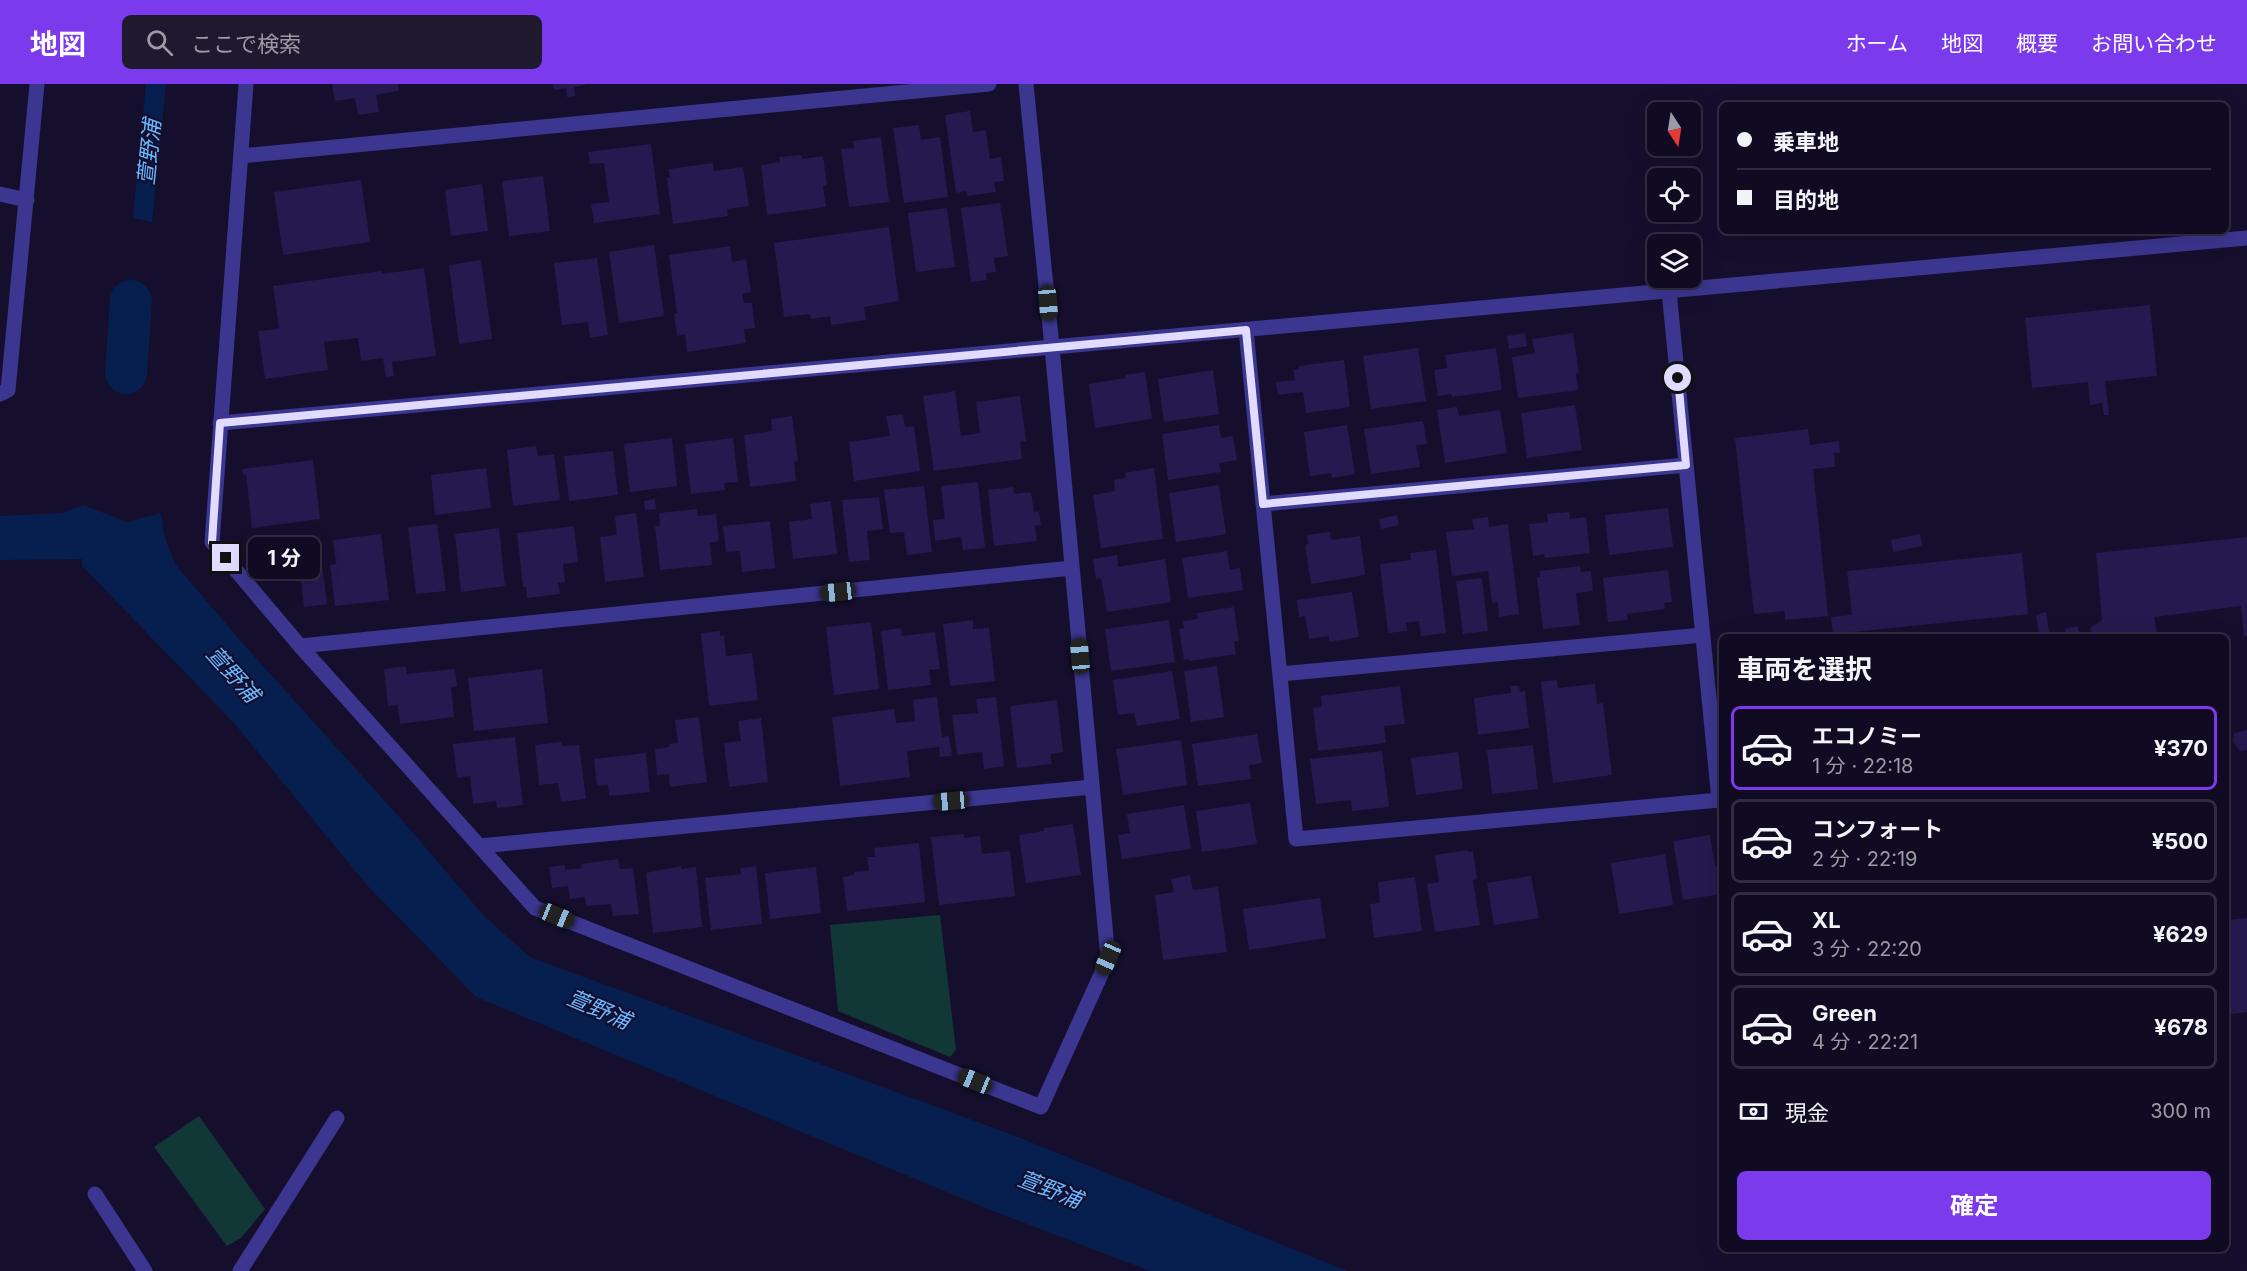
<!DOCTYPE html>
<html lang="ja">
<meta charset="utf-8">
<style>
:root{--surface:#100b22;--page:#1e192f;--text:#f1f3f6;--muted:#9c9ba5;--line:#302b40;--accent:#7c3aed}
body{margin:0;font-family:Inter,"Noto Sans JP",sans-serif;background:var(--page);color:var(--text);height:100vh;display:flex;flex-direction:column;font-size:22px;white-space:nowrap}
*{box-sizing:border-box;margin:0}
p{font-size:20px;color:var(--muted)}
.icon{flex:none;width:33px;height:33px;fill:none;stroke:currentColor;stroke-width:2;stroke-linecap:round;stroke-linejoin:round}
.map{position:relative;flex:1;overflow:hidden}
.panel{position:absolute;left:1719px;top:550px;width:510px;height:618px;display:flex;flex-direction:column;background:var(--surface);border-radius:9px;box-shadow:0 6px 24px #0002,0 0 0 2px var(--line)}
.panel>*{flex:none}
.top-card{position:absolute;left:1719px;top:18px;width:510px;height:132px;border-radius:9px;box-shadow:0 6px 24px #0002,0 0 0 2px var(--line);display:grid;align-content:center;height:132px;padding:0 18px;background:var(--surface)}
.needle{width:39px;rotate:168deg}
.fabs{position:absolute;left:1647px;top:18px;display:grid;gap:12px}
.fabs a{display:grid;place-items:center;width:54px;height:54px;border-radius:9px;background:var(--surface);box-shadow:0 6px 24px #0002,0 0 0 2px var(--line);font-size:30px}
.end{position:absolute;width:27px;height:27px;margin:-14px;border:8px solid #e0dbff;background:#111;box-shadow:0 0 0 3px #111}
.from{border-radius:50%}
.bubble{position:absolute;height:42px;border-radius:9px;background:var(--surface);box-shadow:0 6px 24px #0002,0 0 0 2px var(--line);font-size:20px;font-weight:700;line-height:42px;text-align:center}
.car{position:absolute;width:18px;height:36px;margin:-18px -9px;border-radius:8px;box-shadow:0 0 4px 2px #0007;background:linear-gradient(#222 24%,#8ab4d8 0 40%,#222 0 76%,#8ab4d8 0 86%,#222 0)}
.top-card b{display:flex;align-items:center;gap:21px;height:57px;font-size:22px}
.top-card b+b{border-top:2px solid var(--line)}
.top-card i{width:15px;height:15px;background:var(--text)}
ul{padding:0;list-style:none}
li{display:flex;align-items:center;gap:18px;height:84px;margin:0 12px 9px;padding:0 6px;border:3px solid var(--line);border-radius:9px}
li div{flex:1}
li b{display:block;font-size:22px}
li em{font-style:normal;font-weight:700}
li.current{border-color:var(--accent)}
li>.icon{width:54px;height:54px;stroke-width:1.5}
h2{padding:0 18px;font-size:27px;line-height:72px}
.pay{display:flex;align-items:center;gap:15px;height:66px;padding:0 18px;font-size:22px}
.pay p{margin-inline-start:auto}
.primary-button{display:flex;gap:12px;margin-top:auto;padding:12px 18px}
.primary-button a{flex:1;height:69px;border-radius:9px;background:var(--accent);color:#fff;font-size:24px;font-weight:700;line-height:69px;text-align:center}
header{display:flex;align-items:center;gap:36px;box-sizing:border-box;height:84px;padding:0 30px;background:var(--accent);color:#fff}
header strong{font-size:28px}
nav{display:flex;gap:33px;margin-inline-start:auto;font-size:21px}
.search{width:420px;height:54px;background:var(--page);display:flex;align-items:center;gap:15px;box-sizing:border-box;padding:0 21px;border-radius:9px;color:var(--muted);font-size:22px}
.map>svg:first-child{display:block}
.green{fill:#113737}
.water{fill:#061f4e}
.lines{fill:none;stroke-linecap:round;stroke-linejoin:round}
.canal{stroke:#061f4e;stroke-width:42}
.building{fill:#25194f}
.minor{stroke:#3b368f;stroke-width:15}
.tertiary{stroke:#3b368f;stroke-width:15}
.route{stroke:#e0dbff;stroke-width:8}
.labels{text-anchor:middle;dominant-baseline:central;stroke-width:4.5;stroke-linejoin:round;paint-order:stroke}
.water-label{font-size:22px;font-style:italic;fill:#69b7ff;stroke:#150f2d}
</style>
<header>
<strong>地図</strong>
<div class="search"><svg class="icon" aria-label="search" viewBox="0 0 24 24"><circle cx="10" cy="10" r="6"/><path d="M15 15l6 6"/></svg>ここで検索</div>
<nav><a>ホーム</a><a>地図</a><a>概要</a><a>お問い合わせ</a></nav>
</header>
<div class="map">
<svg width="2247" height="1187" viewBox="0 0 2247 1187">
<rect width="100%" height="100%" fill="#150f2d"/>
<!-- green -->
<path class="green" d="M940,831L956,966L950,973L838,927L830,841Z
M199,1032L265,1125L241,1154L227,1162L154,1063Z"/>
<!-- water -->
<path class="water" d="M146,0H166L152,138L133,134Z
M139,218L132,289H115L123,219Z
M83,421L127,438L161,429L164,450L175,480L245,562L402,736L484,832L530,873L1018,1053L1347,1187H1150L983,1123L476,913L366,800L234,639L82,482V475L0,476V432L62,429Z"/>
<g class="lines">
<!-- canal -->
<path class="canal" d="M126,289L131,217"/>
</g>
<!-- building -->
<path class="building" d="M332,0H398L399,7L376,11L379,28L358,31L355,14L335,17Z
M553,0H585V1L574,3L575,12L567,13L566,4L554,6Z
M970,27L973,48L986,46L990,75L1001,73L1004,97L994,98L996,108L967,112L966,107L956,109L945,31Z
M919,41L921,56L940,53L948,113L904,119L893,44Z
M881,53L889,118L849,123L841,65L854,64L853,57Z
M651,60L660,130L594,139L591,120L609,118L604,79L590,80L588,68Z
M801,71L802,75L823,72L827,101L823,102L826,123L767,131L761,81L780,78L779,73Z
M713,79L714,87L743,83L749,122L727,125L728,132L673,140L667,94L670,93L669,85Z
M543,92L550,147L509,152L502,97Z
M361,96L370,158L283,171L274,108Z
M482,100L488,147L451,152L445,106Z
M1000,119L1008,172L994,174L996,188L986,189L987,196L971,198L961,124Z
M947,124L955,183L916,188L908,129Z
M889,143L899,217L864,223L866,236L831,241L830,232L811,235L810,230L784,233L774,159Z
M654,161L664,232L619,239L609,168Z
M730,162L732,178L746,175L751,208L742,210L744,219H752L755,244L744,245L746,259L687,268L685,250L677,252L674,230L677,229L669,171Z
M597,174L608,251L590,254L588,238L562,241L554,179Z
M481,176L492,255L459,260L449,181Z
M424,184L436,272L392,278L394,292L386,293L383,274L361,277L358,254L324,258L328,286L265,295L258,247L279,245L273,202L381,187L382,190Z
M2150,221L2157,292L2105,297L2109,331H2104L2102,319L2090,321L2088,298L2032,304L2025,234Z
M1525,249L1527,262L1509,265L1507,252Z
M1573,249L1579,289L1576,290L1578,306L1518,314L1512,273L1535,269L1532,255Z
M1418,264L1426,317L1371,325L1363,272Z
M1496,264L1502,306L1452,313L1451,310L1438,312L1434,286L1447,284L1445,271Z
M1344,276L1350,323L1306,329L1303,308L1278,311L1276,298L1295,296L1293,286L1299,285V282Z
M1213,286L1219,330L1164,338L1158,295Z
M1145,288L1152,335L1095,344L1089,300L1126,294L1125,291Z
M955,307L961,352L980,349L976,318L1020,312L1026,357L1020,358L1022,375L934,387L923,312Z
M1575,321L1582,366L1527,374L1521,329Z
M1457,323L1459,332L1500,326L1507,369L1445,379L1437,326Z
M903,330L905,343L914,342L920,387L854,397L849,358L890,352L886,332Z
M792,332L798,377L794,378L796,397L750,403L744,351L772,347L771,335Z
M1423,337L1427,360L1416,361L1420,383L1371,390L1364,345Z
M1219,341L1221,354L1233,352L1237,376L1219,379L1221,388L1168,396L1162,350Z
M1347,341L1355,390L1332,394L1331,389L1310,392L1304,348Z
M1808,345L1810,361L1839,357L1840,369H1834L1835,383L1813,385L1828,532L1785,536V527L1754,530L1735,354Z
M672,354L677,402L630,408L624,360Z
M733,354L738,398L724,399L725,406L691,410L685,360Z
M536,362L538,372L554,370L560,416L513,422L507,366Z
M613,367L618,411L569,417L564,372Z
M313,376L320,435L252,444L246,390L243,391L242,385Z
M486,384L491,424L435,431L431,391Z
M1154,384L1163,455L1101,464L1093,411L1115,407L1114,396L1126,394L1125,389Z
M978,398L985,464L963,466L961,453L935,457L933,436L945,435L941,402Z
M1219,401L1226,450L1176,458L1169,409Z
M924,402L932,468L907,471L904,448L890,449L884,406Z
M1013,403L1014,410L1031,408L1034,428L1039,427L1041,441L1035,442L1037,457L994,462L988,406Z
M879,413L883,445L867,447L870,476L849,478L842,416Z
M655,415L656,425L645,426L644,417Z
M831,417L837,470L793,475L789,438L812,435L810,420Z
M1668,424L1673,463L1609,471L1605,431Z
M697,425L698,432L716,430L719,457L710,459L712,481L660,486L655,442H660L659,429Z
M1569,428L1570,435L1586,433L1590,469L1545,474L1544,470L1533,472L1529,440L1548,438L1547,430Z
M636,429L644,493L605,498L600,453L617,451L615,432Z
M1397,431L1399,441L1381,445L1379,435Z
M1488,433L1489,443L1508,440L1519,530L1499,533L1498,518L1492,519L1488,487L1452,492L1446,448L1474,445L1472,435Z
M770,437L775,484L742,488L740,467L726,468L723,442Z
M437,440L446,507L416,510L408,443Z
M574,442L578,478L563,480L565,498L558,499L560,510L527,514L526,503H523L517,449Z
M499,444L505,502L461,508L455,450Z
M1330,448L1331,456L1360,452L1365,491L1311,500L1305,461L1308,460L1307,451Z
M381,450L389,516L335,522L330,481L336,480L333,456Z
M1920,450L1923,462L1893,468L1891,456Z
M289,451L290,459L319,455L327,520L304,523L299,481L272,484L268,454Z
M2247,453V552L2244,553L2241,522L2154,533L2158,554H2092L2090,544L2102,536L2096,469Z
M1436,466L1446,549L1421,552L1419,537L1406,539L1407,547L1388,549L1380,480L1411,476L1410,469Z
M1227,467L1230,486L1240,484L1243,506L1188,514L1182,474Z
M2022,469L2028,530L1833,550L1831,533L1852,531L1847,487Z
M1117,471L1118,483L1165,475L1171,518L1107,528L1101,494L1096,495L1093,475Z
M1580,482L1581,488L1591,487L1593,507L1576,509L1580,541L1543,545L1537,493H1540V487Z
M1668,486L1672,518L1664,519L1665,525L1627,530L1628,536L1608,538L1603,494Z
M1482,494L1488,547L1463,550L1456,497Z
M1352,508L1359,553L1329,558V552L1309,555L1305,532L1299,533L1297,516Z
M1234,523L1239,557L1234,558L1236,570L1189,577V575L1184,576L1179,545L1184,544L1183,537L1198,535L1197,529Z
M2046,528L2049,548L2039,550L2036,531Z
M973,536V545L989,544L995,597L950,602L943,540Z
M1169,536L1175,578L1111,587L1105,545Z
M871,538L879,605L834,611L826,543Z
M2078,542L2080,554H2067L2065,545Z
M901,544L902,552L935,548L940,585L929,586L931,601L888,606L881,547Z
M720,547V552L724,551L726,572L752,569L758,616L709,622L701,549Z
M406,582L407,590L455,585L457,602L451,603L454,633L400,640L398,621L388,622L384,585Z
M1217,582L1224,633L1191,638L1184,587Z
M542,585L548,639L474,647L468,594Z
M1172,587L1180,635L1137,642L1134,629L1118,631L1113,596Z
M1557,596L1558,604L1595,600L1597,620L1603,619L1612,691L1553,699L1541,598Z
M1400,602L1405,640L1384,642L1386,659L1318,667L1313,624L1322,623L1321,612Z
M1510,602H1519L1520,608L1525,607L1529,644L1478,651L1474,614L1511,609Z
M937,613L942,653L949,652L952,672L940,673L939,663L907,667L910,693L840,702L832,633L894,625L896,639L915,637L913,616Z
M996,613L1004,682L984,685L982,668L957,671L952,631L978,629L976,615Z
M1057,616L1063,668L1050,670L1052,680L1017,684L1010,622Z
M699,633L707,698L670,703L669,690L657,691L655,665L669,663V660L678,659L675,636Z
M761,634L768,698L729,703L724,659L741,657L738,637Z
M2247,646V666L2240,667L2233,658L2234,649Z
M1257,650L1262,679L1249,681L1251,695L1198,702L1192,660Z
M515,653L523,721L497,724L496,717L473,720L470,692L457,694L453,660Z
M1181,656L1187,701L1123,711L1116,665Z
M561,658L562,662L579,661L586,715L561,718L558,699L539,701L535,661Z
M1533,661L1538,705L1492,710L1487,666Z
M1382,667L1389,723L1352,727L1351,716L1316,720L1310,675Z
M1458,668L1463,705L1416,711L1411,674Z
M646,669L650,708L609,712L608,701L597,702L594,675Z
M1250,719L1257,760L1202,768L1196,727Z
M1184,721L1191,765L1122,775L1118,751L1130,749L1127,730Z
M1073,740L1081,791L1026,799L1019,751L1044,747V744Z
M964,750V754L980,752L982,770L1010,767L1015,812L939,821L931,753Z
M1710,751L1715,783L1722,782V810L1683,816L1673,757Z
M919,759L925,818L847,827L843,793L854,791V788L869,787L867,773H875L874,764Z
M1468,766V768L1473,767L1477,795L1473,796L1480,841L1435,848L1427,800L1439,798L1435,771Z
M1665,770L1673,821L1619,830L1611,779Z
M618,775L620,785L633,784L639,830L613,832L611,820L586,822L585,813L570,815L568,802L552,804L549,783L565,781V786L582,784L581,780Z
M681,782V785L696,783L702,843L653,849L646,789Z
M756,782L762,840L711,846L705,794L741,790L740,784Z
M816,783L821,829L770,835L765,789Z
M1190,791L1193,806L1218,803L1227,868L1163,876L1155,811L1174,808L1171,795Z
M1531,792L1539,834L1494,841L1487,799Z
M1415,793L1422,847L1374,854L1370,820L1380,819L1378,798Z
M1320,814L1326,854L1249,866L1243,825Z
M2247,834V928L2226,931V836Z"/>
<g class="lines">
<!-- minor -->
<path class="minor" d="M246,0L212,458L300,562L535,824L1041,1023L1108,875L1052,263
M241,72L989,0
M0,110L27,116
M1246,246L1296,755L1719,716L1669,207
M0,310L8,306L37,0
M1263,420L1686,381
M300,562L1072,484
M1280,590L1703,551
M480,762L1092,703
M95,1110L145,1187
M240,1187L337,1034"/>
<!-- tertiary -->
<path class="tertiary" d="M1026,0L1052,263
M220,339L2247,154"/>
</g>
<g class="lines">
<!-- route -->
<path class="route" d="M226,474L212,458L220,339L1246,246L1263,420L1686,381L1678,294"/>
</g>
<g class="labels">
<!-- water labels -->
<g class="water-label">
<text transform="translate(149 68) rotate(-84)">萱野浦</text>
<text transform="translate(233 590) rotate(48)">萱野浦</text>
<text transform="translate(599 925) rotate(23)">萱野浦</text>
<text transform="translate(1050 1105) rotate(21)">萱野浦</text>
</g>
</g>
</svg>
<div class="fabs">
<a><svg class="needle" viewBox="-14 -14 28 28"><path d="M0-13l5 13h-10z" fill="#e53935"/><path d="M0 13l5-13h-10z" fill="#9c9ba5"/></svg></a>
<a><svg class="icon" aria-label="locate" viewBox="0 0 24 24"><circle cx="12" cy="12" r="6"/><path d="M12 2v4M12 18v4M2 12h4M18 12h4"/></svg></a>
<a><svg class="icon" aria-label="layers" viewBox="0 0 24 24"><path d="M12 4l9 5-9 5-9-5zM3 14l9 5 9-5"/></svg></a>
</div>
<i class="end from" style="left:1678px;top:294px"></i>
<i class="end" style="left:226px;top:474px"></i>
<div class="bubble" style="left:248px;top:453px;width:72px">1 分</div>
<i class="car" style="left:1048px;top:219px;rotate:175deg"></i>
<i class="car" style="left:838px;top:508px;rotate:264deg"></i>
<i class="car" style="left:1080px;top:572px;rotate:355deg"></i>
<i class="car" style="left:951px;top:717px;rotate:265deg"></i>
<i class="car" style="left:557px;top:832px;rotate:112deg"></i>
<i class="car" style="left:1108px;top:874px;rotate:204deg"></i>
<i class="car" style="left:975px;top:997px;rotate:292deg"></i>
<div class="top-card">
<b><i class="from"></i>乗車地</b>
<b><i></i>目的地</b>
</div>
<section class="panel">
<h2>車両を選択</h2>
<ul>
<li class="current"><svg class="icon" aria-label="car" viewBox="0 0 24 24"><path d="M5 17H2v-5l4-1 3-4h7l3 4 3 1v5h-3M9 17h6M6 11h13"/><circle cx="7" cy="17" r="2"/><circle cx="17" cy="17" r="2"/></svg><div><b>エコノミー</b><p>1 分 · 22:18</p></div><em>¥370</em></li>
<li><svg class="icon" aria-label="car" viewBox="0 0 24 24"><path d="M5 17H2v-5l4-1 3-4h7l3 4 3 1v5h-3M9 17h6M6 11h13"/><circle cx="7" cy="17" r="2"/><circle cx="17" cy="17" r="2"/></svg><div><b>コンフォート</b><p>2 分 · 22:19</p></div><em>¥500</em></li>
<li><svg class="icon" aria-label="car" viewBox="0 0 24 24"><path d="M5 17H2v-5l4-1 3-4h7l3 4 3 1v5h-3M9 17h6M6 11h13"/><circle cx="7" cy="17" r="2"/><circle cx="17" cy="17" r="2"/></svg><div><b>XL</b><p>3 分 · 22:20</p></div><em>¥629</em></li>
<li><svg class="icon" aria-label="car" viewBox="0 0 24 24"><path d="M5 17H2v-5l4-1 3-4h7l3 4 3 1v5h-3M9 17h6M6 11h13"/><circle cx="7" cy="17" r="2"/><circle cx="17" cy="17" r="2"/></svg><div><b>Green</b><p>4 分 · 22:21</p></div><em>¥678</em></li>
</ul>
<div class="pay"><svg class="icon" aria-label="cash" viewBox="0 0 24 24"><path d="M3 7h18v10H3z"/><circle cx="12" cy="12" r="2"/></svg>現金<p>300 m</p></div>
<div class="primary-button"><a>確定</a></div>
</section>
</div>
